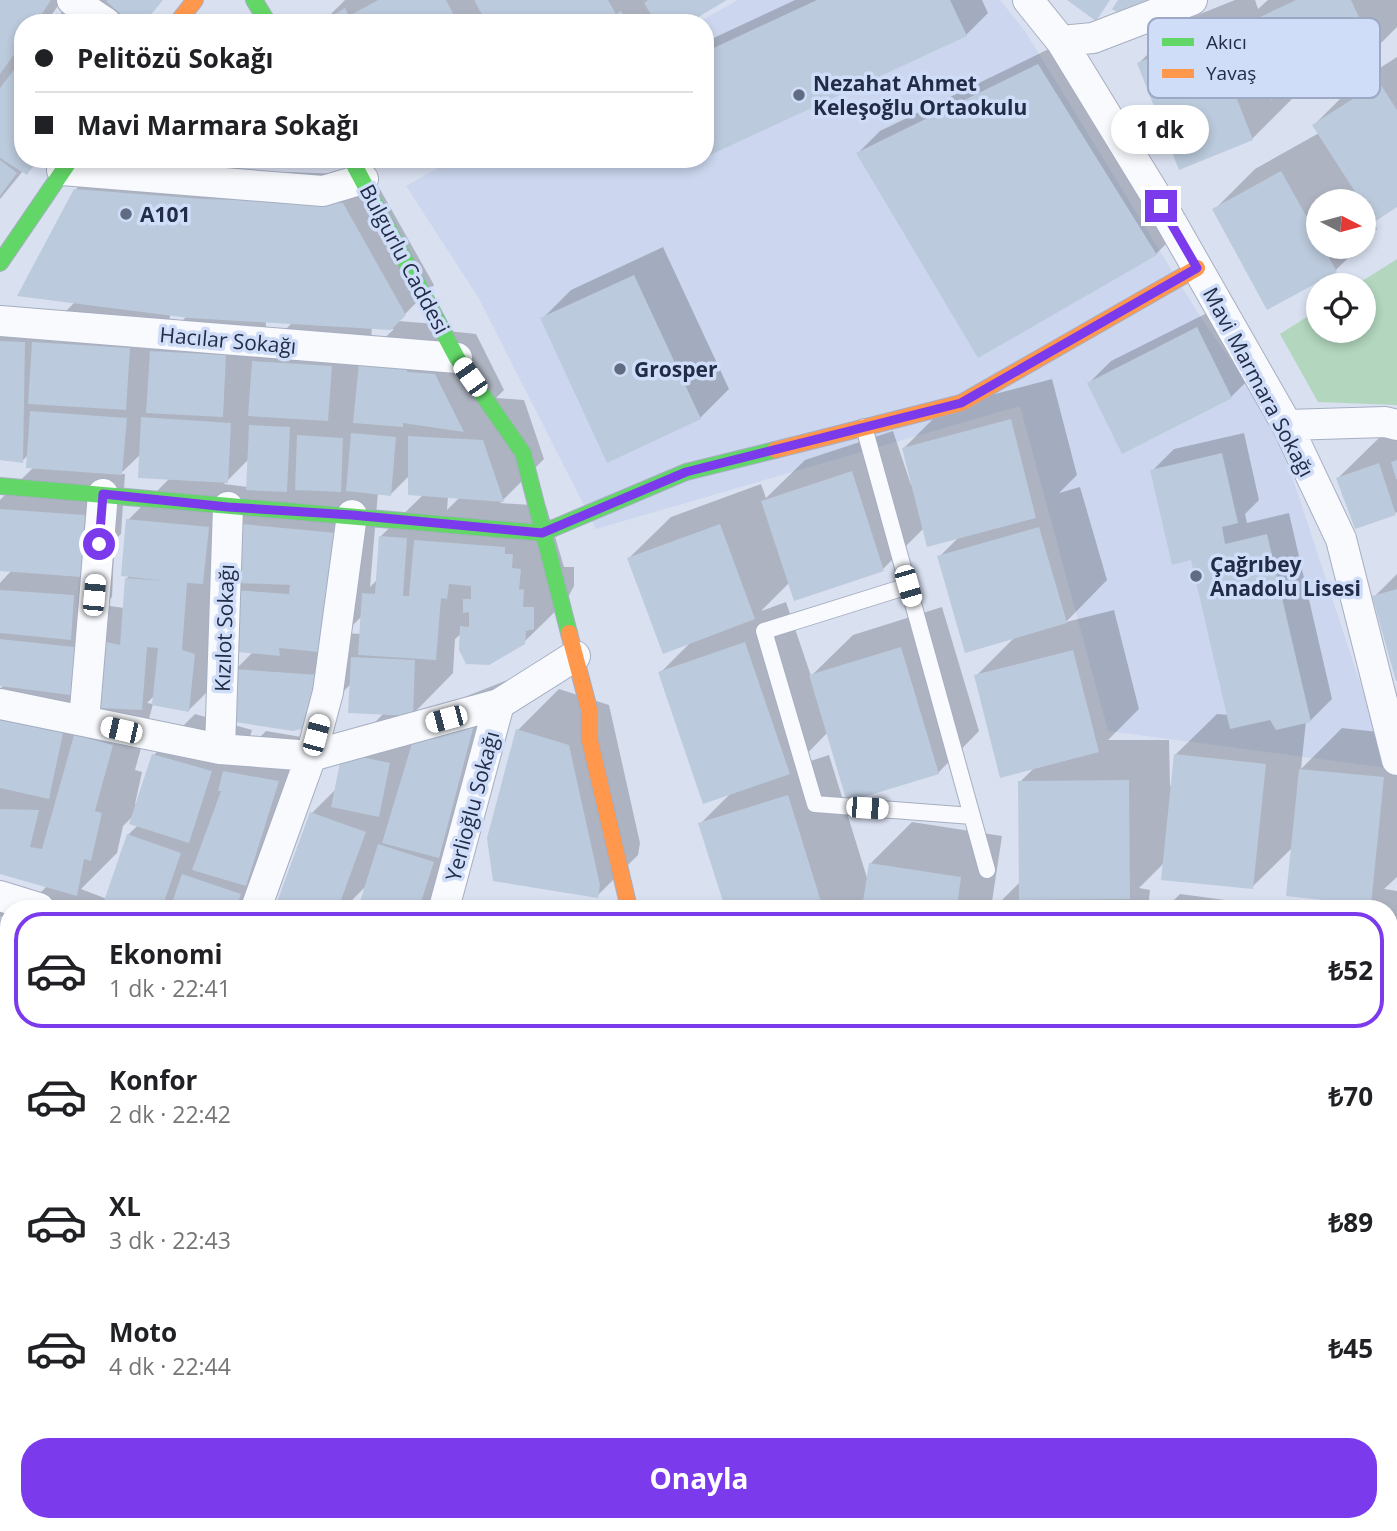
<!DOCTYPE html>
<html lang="tr">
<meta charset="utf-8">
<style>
:root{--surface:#fff;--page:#f2f2f2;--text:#202124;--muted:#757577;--line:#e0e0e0;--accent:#7c3aed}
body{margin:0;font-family:"Open Sans",sans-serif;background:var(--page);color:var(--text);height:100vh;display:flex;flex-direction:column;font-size:26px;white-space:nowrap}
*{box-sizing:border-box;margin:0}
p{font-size:23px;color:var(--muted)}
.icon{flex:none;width:38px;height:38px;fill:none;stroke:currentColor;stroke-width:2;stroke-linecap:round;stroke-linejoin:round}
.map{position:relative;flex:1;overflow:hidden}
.details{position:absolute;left:0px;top:900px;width:1398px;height:632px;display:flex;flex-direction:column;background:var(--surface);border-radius:28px 28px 0 0;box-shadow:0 4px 10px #0003}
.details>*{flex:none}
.top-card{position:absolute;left:14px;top:14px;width:700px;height:154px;border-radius:28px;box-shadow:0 4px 10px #0003;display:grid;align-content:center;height:154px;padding:0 21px;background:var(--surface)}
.needle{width:46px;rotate:96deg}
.controls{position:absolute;left:1306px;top:189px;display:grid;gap:14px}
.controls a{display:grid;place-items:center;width:70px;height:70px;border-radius:50%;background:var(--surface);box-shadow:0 4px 10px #0003;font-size:35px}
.end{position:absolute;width:32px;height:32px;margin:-16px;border:9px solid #7c3aed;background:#fff;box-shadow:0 0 0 4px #fff}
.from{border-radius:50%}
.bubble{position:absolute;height:49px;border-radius:24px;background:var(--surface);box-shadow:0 4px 10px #0003;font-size:23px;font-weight:700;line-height:49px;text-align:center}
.car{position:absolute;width:21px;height:42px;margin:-21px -10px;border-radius:9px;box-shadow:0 0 5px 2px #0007;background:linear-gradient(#fff 24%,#345 0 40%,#fff 0 76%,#345 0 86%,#fff 0)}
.top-card b{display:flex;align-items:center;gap:24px;height:66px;font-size:26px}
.top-card b+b{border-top:2px solid var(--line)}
.top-card i{width:18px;height:18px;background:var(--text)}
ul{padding:12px 0 0;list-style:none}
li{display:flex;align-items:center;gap:21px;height:116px;margin:0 14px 10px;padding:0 7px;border:4px solid transparent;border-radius:28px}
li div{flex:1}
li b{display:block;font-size:26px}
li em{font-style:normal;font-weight:700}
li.active{border-color:var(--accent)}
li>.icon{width:63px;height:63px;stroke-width:1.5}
.action{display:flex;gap:14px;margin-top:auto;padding:14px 21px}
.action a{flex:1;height:80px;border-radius:28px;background:var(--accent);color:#fff;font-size:28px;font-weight:700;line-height:80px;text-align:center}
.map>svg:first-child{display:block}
.built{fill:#ccd7ef}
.green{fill:#b2d6be}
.shadow{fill:#0003;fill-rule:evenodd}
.building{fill:#bbcadc}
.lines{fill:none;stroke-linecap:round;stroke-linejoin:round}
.lane-casing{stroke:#a6aec2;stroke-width:18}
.street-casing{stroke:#a6aec2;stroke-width:32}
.fast-casing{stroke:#a6aec2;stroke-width:18}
.slow-casing{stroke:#a6aec2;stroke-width:18}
.lane{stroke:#f9fafd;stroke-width:16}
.street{stroke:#f9fafd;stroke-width:30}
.fast{stroke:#63d668;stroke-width:16}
.slow{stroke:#ff974d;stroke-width:16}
.route{stroke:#7c3aed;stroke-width:9}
.poi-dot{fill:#616b82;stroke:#d0ddf9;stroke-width:2.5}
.labels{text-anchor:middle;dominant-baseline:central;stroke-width:7;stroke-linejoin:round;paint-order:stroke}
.poi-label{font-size:21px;font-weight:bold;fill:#212c47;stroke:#d0ddf9;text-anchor:start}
.street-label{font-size:21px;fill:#212c47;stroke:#d0ddf9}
.key{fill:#d0ddf9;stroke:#9ca8c4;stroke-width:2}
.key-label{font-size:19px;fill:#212c47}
</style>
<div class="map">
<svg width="1397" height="1531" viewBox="0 0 1397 1531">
<rect width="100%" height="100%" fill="#d9e0f0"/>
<!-- built -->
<path class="built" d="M738,0H1000L1025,31L1201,318L1274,421L1388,768L1108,731L1020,406L596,529L478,297L406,186L454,159H705V23H697Z"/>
<!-- green -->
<path class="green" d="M1397,259V405L1318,402L1280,334L1318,310V331H1363V285H1356Z"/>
<!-- shadow -->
<path class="shadow" d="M0,0H62L46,23H23V56L19,61L21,63L23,159H40L27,173L23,171L0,199Z
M73,0H162L142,23H52Z
M345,0H723L656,19L652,23L323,22Z
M795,0H982L988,13L966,35L705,145V42Z
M1235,0H1255L1258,9L1268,0H1397V27L1374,50L1290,89L1293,98L1252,139L1139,63L1180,22Z
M1061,43L1178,232L1156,254L858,153L880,131Z
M1397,57V205L1373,221L1377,229L1363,243V201H1318V247H1359L1336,270L1214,210L1255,169L1319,133L1314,125L1355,84Z
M98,168L282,179L289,172L372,175L434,285L398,321L448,325V331L476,334L504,390L496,398L524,400L544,459L500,503L546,506L564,567H574V586L566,601L524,642L462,633L455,639L453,673L412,715L429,727L457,700L515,677L446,908H360L367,885L353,899L350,908H277L283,902L312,813L337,788L344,754L384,713L352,683L309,725L235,670L253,652L232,650L230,669L189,710L155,695L147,703L153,704L135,770L142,772L135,804L137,805L154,755L195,714L252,730L246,751L266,731L319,740L257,908H111L102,905L101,908H9V981L0,978V886L34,899L47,886L0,873V689L4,685L0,684V583L12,570H0V500L34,467L28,455L22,461L0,458V323L53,324L75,302V190ZM170,314L187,316L169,334ZM266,321L293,322L265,350ZM372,327L394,329L370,352ZM141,454L170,478L128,520L129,576L126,579L124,608L103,605L112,597L114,554L101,553L121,534L125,474H120ZM249,459L248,487L224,484ZM410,475L423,495L381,536L377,580L370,587L378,492L391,494ZM448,496L460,497L447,510ZM362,616L361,634L345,633ZM106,665L104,693L83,688ZM134,815L138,825L128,835L107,899L81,889L117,853L123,826Z
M663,247L729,389L700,418L542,319L571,290Z
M1219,307L1253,375L1231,397L1089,383L1111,361Z
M1052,379L1077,475L1059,493L1080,487L1107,580L1066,622L1114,610L1139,709L1108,740H1169L1170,786L1172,787L1175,755L1217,714L1229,715L1192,558L1152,471L1174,449L1244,433L1259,500L1245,514L1247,523L1289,513L1332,699L1310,721H1306L1301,769L1342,728L1397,734V877L1384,889L1397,891V1051L1390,1058V908H1314L1324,899L1293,847L1252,887L1165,862L1139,888L1150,890L1148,908H994L1021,881L1020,782L1035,767L976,676L1016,636L939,557L960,536L924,528L883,569L790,582L761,611L786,602L811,676L853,635L942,607L979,731L938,773L828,732L795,766L829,755L868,881L871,863L912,822L1002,836L991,908H864L866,897L854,908H727L700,824L733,791L660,673L692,641L629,558L671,517L761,484L766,498L805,460L893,431L911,485H913L904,448L945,407Z
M1397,431V512L1395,513L1338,478L1380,437Z
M1397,574V677L1374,597Z
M559,689L609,705L640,843L638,855L597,896L518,730Z
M1180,894L1286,908H1166Z
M9,1050V1181L0,1189V1051Z
M1395,1463L1397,1531H1286L1294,1522H1390V1465Z
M63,1522H174L173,1531H61Z
M188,1522H296L295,1531H187Z
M330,1522H431L427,1531H326Z
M571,1522H659L663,1531H553Z
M683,1522H774V1531H675Z
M813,1522H924V1531H813Z"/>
<!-- building -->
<path class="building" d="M0,0H51L36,23H23V42L0,74Z
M108,0H163L144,23H131L106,1Z
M378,0H446L458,23H320L345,8L349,16Z
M474,0H608L616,14L621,11L628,23H498L494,17L486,22Z
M648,0H727L688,23H656L644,3Z
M817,0H950L967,36L708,156L705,149V52Z
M1067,0H1110L1096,21Z
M1118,0H1161L1126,17L1112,9Z
M1296,0H1351L1375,51L1271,100L1237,28Z
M57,13L71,23H50Z
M1211,33L1253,140L1179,170L1137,63Z
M23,58V159H38L27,175L0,158V88Z
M1038,64L1157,255L978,358L856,153Z
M1379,82L1397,110V207L1374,222L1363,201H1361L1312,125Z
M0,160L17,173L0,196Z
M1281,171L1318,237V247H1323L1337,272L1267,310L1212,209Z
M74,189L202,199L343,203L406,315L391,330L189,318L17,296Z
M634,275L701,419L607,463L540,318Z
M1197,327L1232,398L1122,454L1087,383Z
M0,341L25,342L23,463L0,460Z
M32,342L130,348L126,410L28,404Z
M150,351L226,355L223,417L146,413Z
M252,361L332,366L328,421L248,416Z
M359,362L408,366L407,372L435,374L464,432L403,423V427L353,423Z
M30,411L127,418L122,475L26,468Z
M141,417L231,423L228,483L138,478Z
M1011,419L1036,518L927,547L902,448Z
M249,425L290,427L287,492L246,490Z
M351,433L396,437L391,496L346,491Z
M297,435L343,438L341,492L295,490Z
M408,436L483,440L504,502L408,495Z
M1222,453L1238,523L1222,527L1225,544L1267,534L1311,722L1276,730L1270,720L1230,729L1191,560L1172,565L1150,470Z
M1397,460V479H1396L1391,462Z
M1379,463L1396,515L1355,529L1336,478Z
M852,471L884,571L794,601L761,501Z
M0,509L85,515L81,577L0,571Z
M126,519L209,527L203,584L187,583L182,650L195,654L189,712L152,705L158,648L147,647L142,710L100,708L106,642L120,645L125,578L165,581L121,576Z
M242,524L337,533L328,653L279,648L280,656L228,651L234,590L289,594L290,585L238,583Z
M720,524L755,619L663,654L627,558Z
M1039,527L1067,623L965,653L937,556Z
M379,536L407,538L403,596H409L414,540L505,547V554H513L512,568L521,569L519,590L524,589L523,607H534V629L526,631L525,644L489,665L466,664L459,650L460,626L469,627V612L463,613V599H471V586L449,584L447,599L441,598L436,660L358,655L362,593L375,594Z
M1397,589V681H1396L1372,596Z
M0,590L74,595L71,640L0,633Z
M0,639L84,648L78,696L0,686Z
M745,642L790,774L703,804L658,672Z
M901,647L939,774L847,802L809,675Z
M1073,650L1099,752L1000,778L974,675Z
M351,657L415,660L413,716L348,713Z
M234,669L320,675L310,727L293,731L229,721Z
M476,717L439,858L382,843L413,740Z
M0,720L63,733L49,799L0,788Z
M516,729L569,745L600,885L598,898L493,881L487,838Z
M74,735L113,745L95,811L102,813L91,861L84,859L77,896L0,874V809L39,810L30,847L42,849Z
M342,753L390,763L379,817L331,807Z
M152,754L212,771L189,843L129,824Z
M1174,754L1266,764L1253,889L1161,880Z
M1299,769L1384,777L1371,905L1286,896Z
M223,771L279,781L246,886L192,870L221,791H218Z
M1129,780L1130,899L1019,900L1018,781Z
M788,795L823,908H725L698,823Z
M310,812L366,832L338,908H295L277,902Z
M127,834L181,853L162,908L102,907Z
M378,844L434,862L419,908H358Z
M869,863L961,877L957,908H862Z
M182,874L241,894L236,908H170Z
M0,916L9,919V983L0,980Z
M6,1009L9,1010V1045L0,1042V1028Z
M0,1097L6,1099L5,1109L9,1110V1119L1,1144Z
M61,1522H141L139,1531H60Z
M187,1522H265L263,1531H185Z
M328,1522H359L375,1531H324Z
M811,1522H883V1531H811Z
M1118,1522H1167V1523L1139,1531H1121Z
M1307,1522H1362L1366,1531H1287Z"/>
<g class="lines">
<!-- lane casing -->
<g class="lane-casing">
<path id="lane" d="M864,427L987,870
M908,586L764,631L815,804L972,816"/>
</g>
<!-- street casing -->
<g class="street-casing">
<path id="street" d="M72,0L106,23
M1028,0L1061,41L1162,206L1287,425L1341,539L1397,760
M1061,41L1093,38L1192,0
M62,170L323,191L363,179
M0,321L457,358
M1287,425L1385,422L1397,425
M0,704L220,749L311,756L499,704L575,656
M84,721L103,494
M220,749L228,507
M0,896L39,908
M256,908L311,756L328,692L352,515
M444,908L499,704
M0,1047L9,1051
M760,1522L765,1531
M1189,1531L1237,1526"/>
</g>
<!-- fast casing -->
<g class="fast-casing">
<path id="fast" d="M254,0L268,23
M351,159L457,358L523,453L569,633
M0,263L71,159
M0,486L542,533L686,472L775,450
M1390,1133L1397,1134
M443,1531L447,1522"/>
</g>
<!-- slow casing -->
<g class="slow-casing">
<path id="slow" d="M177,23L195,0
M775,450L961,403L1197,268
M569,633L589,709V737L629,908
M473,1531L477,1522"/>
</g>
<!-- lane -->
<use href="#lane" class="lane"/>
<!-- street -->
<use href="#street" class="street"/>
<!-- fast -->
<use href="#fast" class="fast"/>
<!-- slow -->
<use href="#slow" class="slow"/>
</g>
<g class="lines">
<!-- route -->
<path class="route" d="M99,544L103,494L228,507L352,515L542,533L686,472L961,403L1197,268L1161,206"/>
</g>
<!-- markers -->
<g class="poi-dot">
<circle cx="799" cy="95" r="7"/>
<circle cx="126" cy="214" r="7"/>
<circle cx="620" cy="369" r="7"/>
<circle cx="1196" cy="576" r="7"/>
</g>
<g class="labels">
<!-- poi labels -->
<g class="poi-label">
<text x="813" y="83">Nezahat Ahmet<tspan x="813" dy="24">Keleşoğlu Ortaokulu</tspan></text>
<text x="140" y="214">A101</text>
<text x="634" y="369">Grosper</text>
<text x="1210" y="564">Çağrıbey<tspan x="1210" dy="24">Anadolu Lisesi</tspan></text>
</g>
<!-- street labels -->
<g class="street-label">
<text transform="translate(405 259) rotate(62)">Bulgurlu Caddesi</text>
<text transform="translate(228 340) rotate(5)">Hacılar Sokağı</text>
<text transform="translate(1259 382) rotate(62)">Mavi Marmara Sokağı</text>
<text transform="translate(224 628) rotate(-88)">Kızılot Sokağı</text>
<text transform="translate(472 806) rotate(-75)">Yerlioğlu Sokağı</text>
</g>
</g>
<!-- legend -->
<rect x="1148" y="18" width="232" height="80" rx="10" class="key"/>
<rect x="1162" y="38" width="32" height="8" fill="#63d668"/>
<rect x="1162" y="69" width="32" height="9" fill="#ff974d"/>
<g class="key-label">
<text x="1206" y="49">Akıcı</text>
<text x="1206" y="80">Yavaş</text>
</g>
</svg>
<div class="controls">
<a><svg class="needle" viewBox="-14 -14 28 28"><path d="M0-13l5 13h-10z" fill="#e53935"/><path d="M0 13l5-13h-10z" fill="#757577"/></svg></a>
<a><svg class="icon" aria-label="locate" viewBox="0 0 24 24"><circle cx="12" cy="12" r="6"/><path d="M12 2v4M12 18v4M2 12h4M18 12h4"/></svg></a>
</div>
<i class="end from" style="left:99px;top:544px"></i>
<i class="end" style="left:1161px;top:206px"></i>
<div class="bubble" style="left:1111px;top:105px;width:98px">1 dk</div>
<i class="car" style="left:470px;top:377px;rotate:325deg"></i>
<i class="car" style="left:908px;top:586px;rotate:164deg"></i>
<i class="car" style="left:94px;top:595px;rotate:5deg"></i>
<i class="car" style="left:446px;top:719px;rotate:255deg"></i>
<i class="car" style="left:121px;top:730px;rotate:283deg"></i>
<i class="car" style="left:316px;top:735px;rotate:15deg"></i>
<i class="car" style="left:867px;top:808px;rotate:94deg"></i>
<div class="top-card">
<b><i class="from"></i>Pelitözü Sokağı</b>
<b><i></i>Mavi Marmara Sokağı</b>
</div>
<section class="details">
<ul>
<li class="active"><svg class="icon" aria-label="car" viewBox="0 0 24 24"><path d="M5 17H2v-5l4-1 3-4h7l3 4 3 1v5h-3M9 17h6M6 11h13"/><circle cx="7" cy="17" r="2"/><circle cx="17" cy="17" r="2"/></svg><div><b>Ekonomi</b><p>1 dk · 22:41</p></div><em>₺52</em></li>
<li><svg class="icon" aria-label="car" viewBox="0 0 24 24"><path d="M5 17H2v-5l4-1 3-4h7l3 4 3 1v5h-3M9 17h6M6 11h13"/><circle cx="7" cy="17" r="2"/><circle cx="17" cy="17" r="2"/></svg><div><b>Konfor</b><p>2 dk · 22:42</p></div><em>₺70</em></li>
<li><svg class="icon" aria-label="car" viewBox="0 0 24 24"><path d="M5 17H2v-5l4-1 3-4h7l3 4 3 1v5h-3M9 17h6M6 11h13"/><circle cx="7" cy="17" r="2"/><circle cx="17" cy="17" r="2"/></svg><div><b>XL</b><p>3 dk · 22:43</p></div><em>₺89</em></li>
<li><svg class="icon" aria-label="car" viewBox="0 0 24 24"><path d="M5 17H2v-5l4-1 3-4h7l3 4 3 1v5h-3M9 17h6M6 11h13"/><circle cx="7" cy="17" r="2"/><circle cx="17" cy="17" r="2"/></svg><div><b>Moto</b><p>4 dk · 22:44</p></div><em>₺45</em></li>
</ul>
<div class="action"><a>Onayla</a></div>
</section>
</div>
